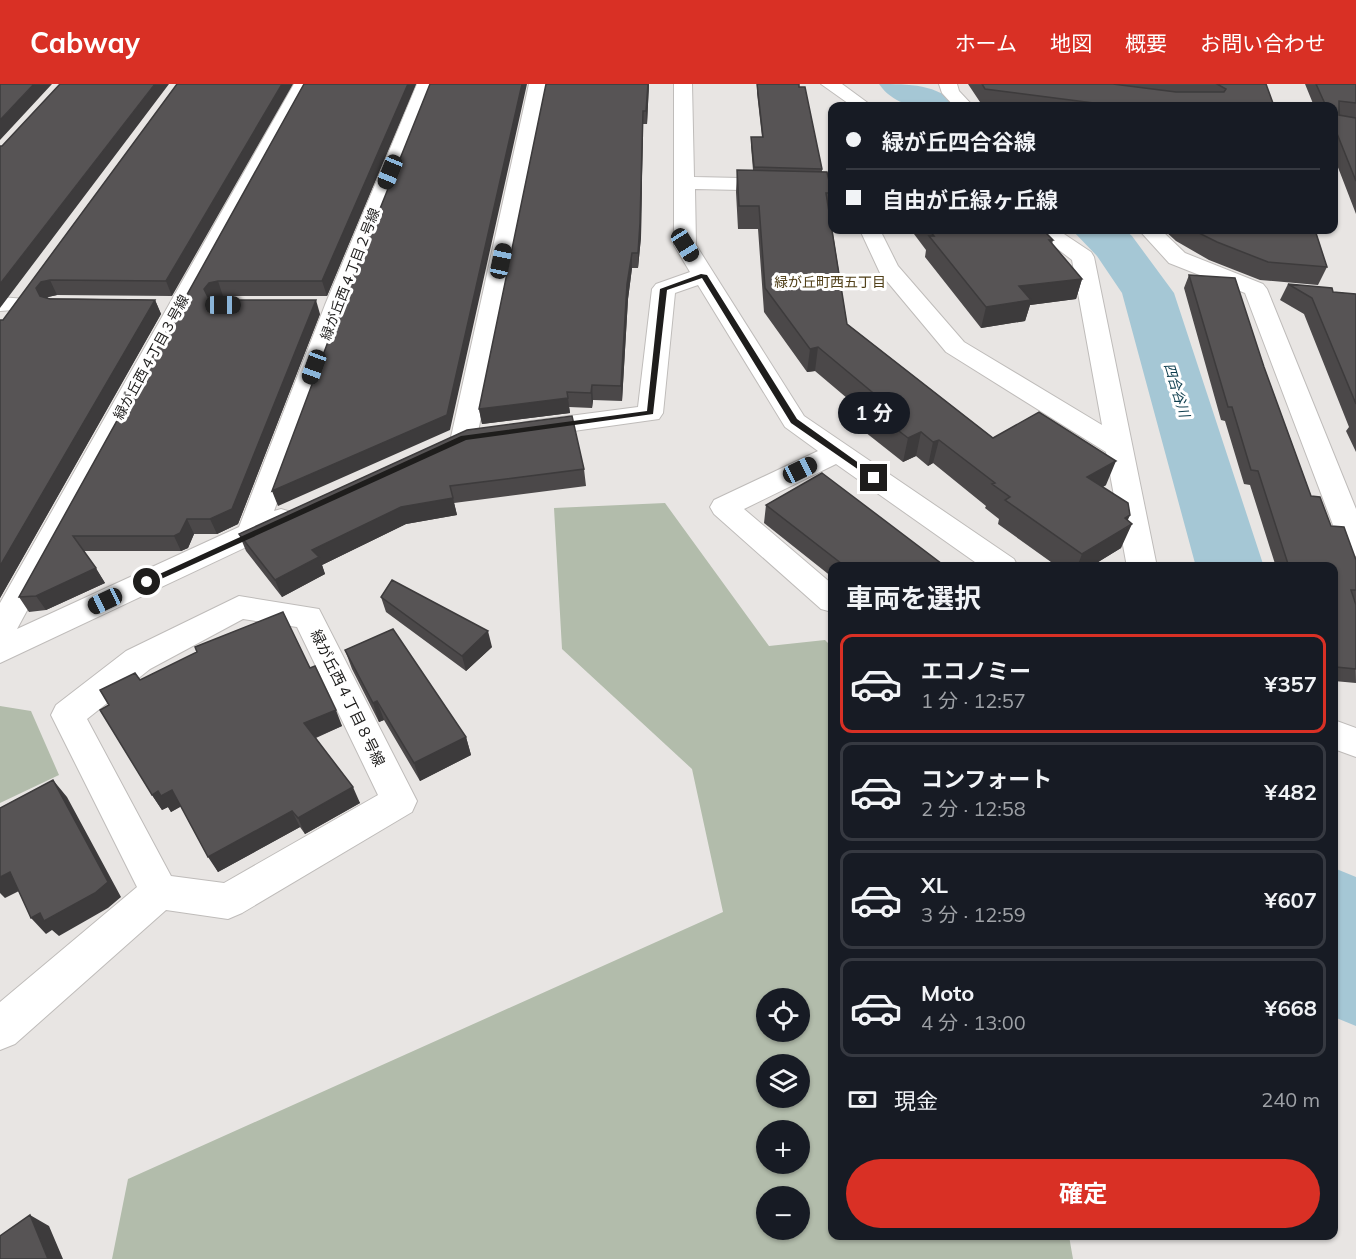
<!DOCTYPE html>
<html lang="ja">
<meta charset="utf-8">
<style>
:root{--surface:#171b24;--page:#20242c;--text:#f1f3f6;--muted:#9ea1a6;--line:#363941;--accent:#d93025}
body{margin:0;font-family:Mulish,"Noto Sans JP",sans-serif;background:var(--page);color:var(--text);height:100vh;display:flex;flex-direction:column;font-size:22px;white-space:nowrap}
*{box-sizing:border-box;margin:0}
p{font-size:20px;color:var(--muted)}
.icon{flex:none;width:33px;height:33px;fill:none;stroke:currentColor;stroke-width:2;stroke-linecap:round;stroke-linejoin:round}
.map{position:relative;flex:1;overflow:hidden}
.drawer{position:absolute;left:828px;top:478px;width:510px;height:678px;display:flex;flex-direction:column;background:var(--surface);border-radius:12px;box-shadow:0 2px 4px #0004}
.drawer>*{flex:none}
.banner{position:absolute;left:828px;top:18px;width:510px;height:132px;border-radius:12px;box-shadow:0 2px 4px #0004;display:grid;align-content:center;height:132px;padding:0 18px;background:var(--surface)}
.fabs{position:absolute;left:756px;top:904px;display:grid;gap:12px}
.fabs a{display:grid;place-items:center;width:54px;height:54px;border-radius:50%;background:var(--surface);box-shadow:0 2px 4px #0004;font-size:30px}
.end{position:absolute;width:27px;height:27px;margin:-14px;border:8px solid #1e1d1c;background:#fff;box-shadow:0 0 0 3px #fff}
.from{border-radius:50%}
.bubble{position:absolute;height:42px;border-radius:21px;background:var(--surface);box-shadow:0 2px 4px #0004;font-size:20px;font-weight:700;line-height:42px;text-align:center}
.car{position:absolute;width:18px;height:36px;margin:-18px -9px;border-radius:8px;box-shadow:0 0 4px 2px #0007;background:linear-gradient(#222 24%,#8ab4d8 0 40%,#222 0 76%,#8ab4d8 0 86%,#222 0)}
.banner b{display:flex;align-items:center;gap:21px;height:57px;font-size:22px}
.banner b+b{border-top:2px solid var(--line)}
.banner i{width:15px;height:15px;background:var(--text)}
ul{padding:0;list-style:none}
li{display:flex;align-items:center;gap:18px;height:99px;margin:0 12px 9px;padding:0 6px;border:3px solid var(--line);border-radius:12px}
li div{flex:1}
li b{display:block;font-size:22px}
li em{font-style:normal;font-weight:700}
li.current{border-color:var(--accent)}
li>.icon{width:54px;height:54px;stroke-width:1.5}
h2{padding:0 18px;font-size:27px;line-height:72px}
.pay{display:flex;align-items:center;gap:15px;height:66px;padding:0 18px;font-size:22px}
.pay p{margin-inline-start:auto}
.cta{display:flex;gap:12px;margin-top:auto;padding:12px 18px}
.cta a{flex:1;height:69px;border-radius:36px;background:var(--accent);color:#fff;font-size:24px;font-weight:700;line-height:69px;text-align:center}
header{display:flex;align-items:center;gap:36px;box-sizing:border-box;height:84px;padding:0 30px;background:var(--accent);color:#fff}
header strong{font-size:28px}
nav{display:flex;gap:33px;margin-inline-start:auto;font-size:21px}
.map>svg:first-child{display:block}
.green{fill:#b2bcab;fill-rule:evenodd}
.lines{fill:none;stroke-linecap:round;stroke-linejoin:round}
.river{fill:#a5c7d5;fill-rule:evenodd}
.minor-casing{stroke:#bfbcba;stroke-width:2}
.minor{fill:#fff;fill-rule:evenodd}
.wall{fill:#4b4849}
.shaded-wall{fill:#3d3b3c}
.building{fill:#575455;stroke:#3d3b3c;stroke-width:1.5}
.route{fill:#1e1d1c}
.labels{text-anchor:middle;dominant-baseline:central;stroke-width:6;stroke-linejoin:round;paint-order:stroke}
.far-street-label{font-size:14px;fill:#1e1d1c;stroke:#fff}
.far-neighbourhood-label{font-size:14px;fill:#514019;stroke:#fff}
.far-water-label{font-size:14px;font-style:italic;fill:#0b3c4c;stroke:#fff}
.street-label{font-size:15px;fill:#1e1d1c;stroke:#fff}
</style>
<header>
<strong>Cabway</strong>
<nav><a>ホーム</a><a>地図</a><a>概要</a><a>お問い合わせ</a></nav>
</header>
<div class="map">
<svg width="1356" height="1175" viewBox="0 0 1356 1175">
<rect width="100%" height="100%" fill="#e8e5e3"/>
<!-- green -->
<path class="green" d="M665,419L769,562L825,556L832,563V1152H1069L1073,1175H112L128,1095L723,828L692,685L562,565L554,424ZM766,915H800V948H766ZM766,981H800V1014H766ZM766,1047H800V1080H766ZM766,1113H800V1146H766Z
M0,622L31,627L59,691L0,719Z"/>
<g class="lines">
<!-- river -->
<path class="river" d="M879,0C908,0 939,0 957,22C929,25 897,26 879,0Z
M1072,146H1125L1132,152L1174,209L1264,483H1196L1122,209L1097,172Z
M1334,784L1356,793V942L1334,933Z"/>
<!-- minor casing -->
<g class="minor-casing">
<path id="minor" d="M294,0H312L17,545L239,443L325,221L417,0H435L349,221L274,427L281,425L291,428L296,435L291,442L0,579V519Z
M529,0H547L477,353L474,359L464,361L454,359L451,353Z
M674,0H692L694,93L832,96V108L695,105L696,161L804,332L1014,475L1018,483H982L836,380L744,425L832,500V528L821,525L714,430L710,423L714,416L818,367L785,343L698,201L675,209L663,329L659,335L531,353L522,351L518,345L522,339L531,337L638,323L652,205L656,200L690,188L674,161Z
M821,0H842L872,22H852Z
M939,0H957L959,7L973,22H954L942,9Z
M860,146H880L898,182L964,258L1102,341L1072,176L1033,146H1058L1091,168L1094,173L1157,483H1127L1106,368L946,268L880,189Z
M1139,146H1161L1185,169L1263,200L1267,205L1356,425V472L1345,469L1341,462L1245,209L1169,179Z
M0,213L26,215L30,220L26,225L0,227Z
M239,512L319,525L417,717L412,728L242,829L228,835L166,826L15,960L0,966V918L137,803L51,631L56,621L126,567ZM243,535L297,543L378,711L224,799L171,792L87,635L150,585Z
M1334,636L1356,644V673L1334,665Z"/>
</g>
<!-- minor -->
<use href="#minor" class="minor"/>
</g>
<!-- wall -->
<path class="wall" d="M177,0L172,212L57,211L48,213L47,214L155,216L161,230L0,514V236H3Z
M304,0H416L327,212H223L214,215L320,230L238,440L217,450H194L188,464L181,467H84L105,499L46,526L29,528L19,513Z
M546,0H649L647,40H643L641,153L638,184H632L628,215L622,317L593,316L592,324L569,323L570,329L482,340L479,325Z
M757,0L822,85V88L832,109L830,130L847,240L993,354L1106,401L1103,403L1130,431L1127,436L1121,464L1090,483H1058L998,440L999,435L985,424L986,422L933,379L928,382L916,372L903,378L865,348L867,331L815,287L807,288L764,228L758,145H738L736,108L737,86H753L751,62V53H762L757,9Z
M968,0H1266L1274,22H990L982,21Z
M1305,0H1356V130L1334,73V22H1314Z
M911,146H1044L1053,156L1052,160L1082,195L1076,215L1030,221L1025,237L981,244L925,173L926,166Z
M1164,146H1315L1327,183L1318,201L1260,196L1209,176L1176,157Z
M1189,191L1264,283L1311,412L1331,442L1356,476V519H1355L1356,599L1334,597V483H1276L1250,401L1244,400L1225,337L1221,336L1184,204Z
M1288,200L1333,208L1356,210V368L1346,347L1349,343L1304,230L1280,216Z
M467,346L584,385L586,402L454,419L457,431L406,440L322,481L325,490L282,513L246,467L239,450Z
M766,421L946,483H832V493L764,439Z
M381,513L492,563L466,587L386,528Z
M345,566L466,653L471,671L420,697L384,636L379,638L352,585Z
M310,584L342,642L316,654L360,719L305,750L300,743L218,788L181,722L171,728L168,723L162,726L152,711L109,621L140,596Z"/>
<!-- shaded-wall -->
<path class="shaded-wall" d="M34,0H52L0,56V36Z
M155,0H169L0,224V200Z
M282,0H293L172,212L166,197Z
M408,0H416L327,212L322,197Z
M522,0H527L450,346L278,422L272,407Z
M648,0H649L647,40L646,27Z
M643,27L641,153L638,184V169Z
M632,169V184L628,215L622,317L621,302L627,200Z
M1082,195L1076,215L1030,221L1025,237L981,244L986,223L1019,202Z
M50,196L57,211L48,213L43,219L36,204L41,198Z
M218,197L223,212L214,214L209,220L204,205L209,199Z
M155,216L161,230L0,514V482Z
M316,216L320,230L238,440L217,450L210,435Z
M818,263L815,287L807,288L810,265Z
M592,301L593,316L592,324L591,309Z
M568,314L570,329L482,340L479,325Z
M921,348L916,372L903,378L908,354Z
M939,356L933,379L928,382L933,358Z
M1116,377L1106,401L1078,417L1087,393Z
M453,414L457,431L406,440L322,481L325,490L282,513L275,496L312,466L401,423Z
M1130,431L1124,445L1132,440L1121,464L1090,483H1077L1082,470L1125,434Z
M187,435L194,450L188,464L181,467L174,452Z
M96,484L105,499L46,526L36,512Z
M488,547L492,563L466,587L462,572Z
M377,617L384,636L379,638L373,619Z
M336,626L342,642L312,655L304,639Z
M466,653L471,671L420,697L414,679Z
M53,696L67,713L121,813L108,824L59,852L52,846L46,850L31,834Z
M353,703L360,719L305,750L298,734Z
M172,706L182,722L171,728L168,723L162,726L152,711L158,707Z
M292,727L300,743L218,788L208,773Z
M10,788L25,804L5,814L0,809V793Z
M30,1131L49,1142L63,1175H48Z"/>
<!-- building -->
<path class="building" d="M0,0H34L0,36Z
M60,0H155L0,200V62H2Z
M177,0H282L166,197L50,196L41,198L36,204L40,212L50,215L155,216L0,482V236H3Z
M304,0H408L322,197H218L209,199L204,205L208,213L218,216H316L232,425L210,435H187L180,449L174,452H73L96,484L36,512L19,513Z
M430,0H522L447,331L272,407L347,207Z
M546,0H648L646,27H643L640,139L638,169H632L627,200L621,302L592,301L591,309L567,308L568,314L479,325Z
M757,0H799V3H805L822,85L754,83L751,53H763Z
M982,0H1113L1176,8H1224L1226,5L1217,0H1266L1274,22H1117L985,5Z
M1316,0H1356V19L1339,17V31L1356,34V97L1334,42V22H1326Z
M737,86L827,88L832,109H826L847,240L993,354L1039,328L1116,377L1087,393L1128,419L1130,431L1125,434L1132,440L1082,470L1005,416L1010,413L992,400L995,399L939,356L933,358L921,348L908,354L869,324L884,318L818,263L810,265L765,204L759,122H739Z
M929,146H1043L1053,156H1049L1082,195L1019,202L1031,216L986,223L929,152H934Z
M1193,146H1315L1327,183L1268,178L1217,158Z
M1189,191L1235,194L1264,283L1311,412L1320,413L1331,442L1344,443L1356,476V506H1351L1356,521V585L1336,583L1334,574V483H1289L1258,387L1251,386L1232,323H1228Z
M1288,200L1332,204L1333,208L1356,210V320L1312,214Z
M572,332L584,385L450,402L453,414L401,423L312,466L319,473L275,496L239,450L467,346Z
M822,389L946,483H846L766,421Z
M958,480L962,483H954Z
M392,496L488,547L462,572L381,513Z
M283,528L310,584L315,582L336,626L304,639L353,703L298,734L292,727L208,773L172,706L161,712L158,707L152,711L100,626L109,621L100,606L135,589L140,596L197,568L195,563Z
M393,545L466,653L414,679L377,617L373,619L345,566Z
M53,696L108,798L95,809L44,837L40,829L31,834L10,788L0,793V724Z
M30,1131L48,1175H0V1152Z"/>
<!-- route -->
<path class="route" d="M701,190L707,191L797,335L877,392V395H872L791,339L702,194L667,206L653,330L466,356L150,500L142,498L461,352L647,327L660,205Z"/>
<g class="labels">
<!-- far-street labels -->
<g class="far-street-label">
<text transform="translate(350 190) rotate(-69)">緑が丘西４丁目２号線</text>
<text transform="translate(151 273) rotate(-61)">緑が丘西４丁目３号線</text>
</g>
<!-- far-neighbourhood labels -->
<g class="far-neighbourhood-label">
<text x="830" y="198">緑が丘町西五丁目</text>
</g>
<!-- far-water labels -->
<g class="far-water-label">
<text transform="translate(1177 306) rotate(73)">四合谷川</text>
</g>
<!-- street labels -->
<g class="street-label">
<text transform="translate(348 614) rotate(64)">緑が丘西４丁目８号線</text>
</g>
</g>
</svg>
<div class="fabs">
<a><svg class="icon" aria-label="locate" viewBox="0 0 24 24"><circle cx="12" cy="12" r="6"/><path d="M12 2v4M12 18v4M2 12h4M18 12h4"/></svg></a>
<a><svg class="icon" aria-label="layers" viewBox="0 0 24 24"><path d="M12 4l9 5-9 5-9-5zM3 14l9 5 9-5"/></svg></a>
<a>+</a>
<a>−</a>
</div>
<i class="end from" style="left:147px;top:498px"></i>
<i class="end" style="left:874px;top:394px"></i>
<div class="bubble" style="left:838px;top:308px;width:72px">1 分</div>
<i class="car" style="left:390px;top:88px;rotate:202deg"></i>
<i class="car" style="left:685px;top:161px;rotate:148deg"></i>
<i class="car" style="left:501px;top:177px;rotate:12deg"></i>
<i class="car" style="left:223px;top:221px;rotate:90deg"></i>
<i class="car" style="left:314px;top:283px;rotate:200deg"></i>
<i class="car" style="left:800px;top:386px;rotate:64deg"></i>
<i class="car" style="left:105px;top:517px;rotate:245deg"></i>
<div class="banner">
<b><i class="from"></i>緑が丘四合谷線</b>
<b><i></i>自由が丘緑ヶ丘線</b>
</div>
<section class="drawer">
<h2>車両を選択</h2>
<ul>
<li class="current"><svg class="icon" aria-label="car" viewBox="0 0 24 24"><path d="M5 17H2v-5l4-1 3-4h7l3 4 3 1v5h-3M9 17h6M6 11h13"/><circle cx="7" cy="17" r="2"/><circle cx="17" cy="17" r="2"/></svg><div><b>エコノミー</b><p>1 分 · 12:57</p></div><em>¥357</em></li>
<li><svg class="icon" aria-label="car" viewBox="0 0 24 24"><path d="M5 17H2v-5l4-1 3-4h7l3 4 3 1v5h-3M9 17h6M6 11h13"/><circle cx="7" cy="17" r="2"/><circle cx="17" cy="17" r="2"/></svg><div><b>コンフォート</b><p>2 分 · 12:58</p></div><em>¥482</em></li>
<li><svg class="icon" aria-label="car" viewBox="0 0 24 24"><path d="M5 17H2v-5l4-1 3-4h7l3 4 3 1v5h-3M9 17h6M6 11h13"/><circle cx="7" cy="17" r="2"/><circle cx="17" cy="17" r="2"/></svg><div><b>XL</b><p>3 分 · 12:59</p></div><em>¥607</em></li>
<li><svg class="icon" aria-label="car" viewBox="0 0 24 24"><path d="M5 17H2v-5l4-1 3-4h7l3 4 3 1v5h-3M9 17h6M6 11h13"/><circle cx="7" cy="17" r="2"/><circle cx="17" cy="17" r="2"/></svg><div><b>Moto</b><p>4 分 · 13:00</p></div><em>¥668</em></li>
</ul>
<div class="pay"><svg class="icon" aria-label="cash" viewBox="0 0 24 24"><path d="M3 7h18v10H3z"/><circle cx="12" cy="12" r="2"/></svg>現金<p>240 m</p></div>
<div class="cta"><a>確定</a></div>
</section>
</div>
